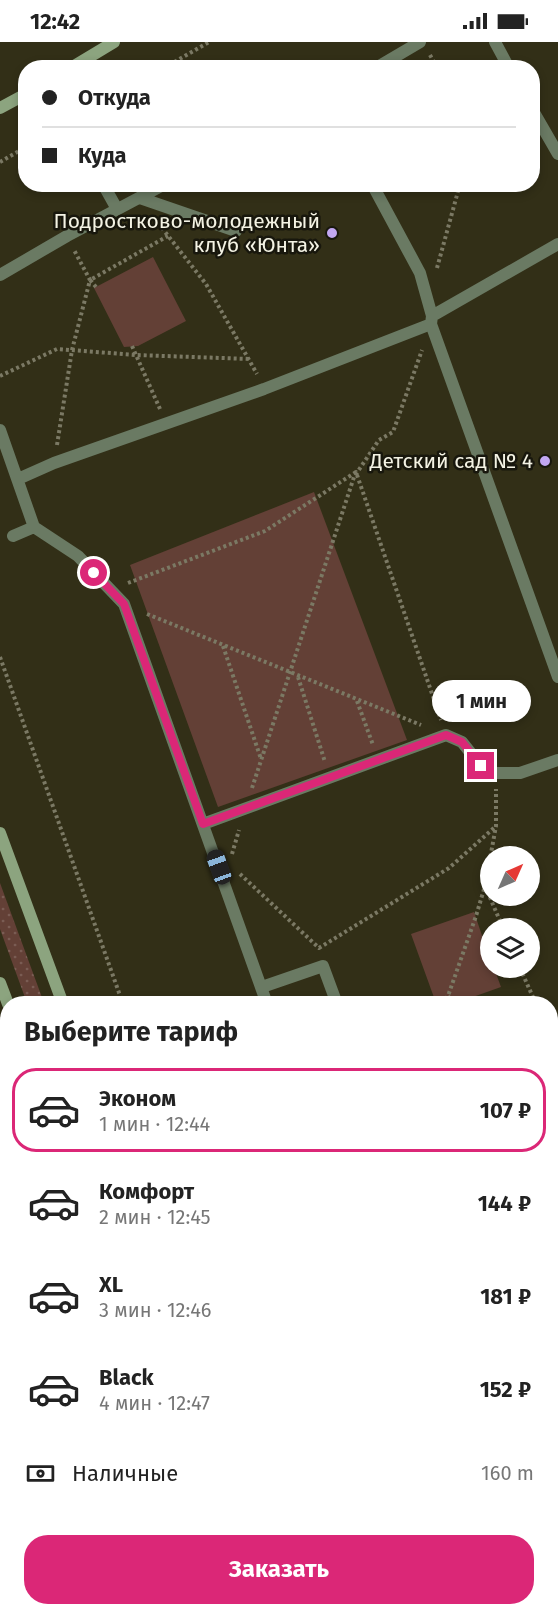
<!DOCTYPE html>
<html lang="ru">
<meta charset="utf-8">
<style>
:root{--surface:#fff;--page:#f6f6f6;--text:#222;--muted:#767676;--line:#e0e0e0;--accent:#db2777}
body{margin:0;font-family:"Fira Sans",sans-serif;background:var(--page);color:var(--text);height:100vh;display:flex;flex-direction:column;font-size:22px;white-space:nowrap}
*{box-sizing:border-box;margin:0}
p{font-size:20px;color:var(--muted)}
.icon{flex:none;width:33px;height:33px;fill:none;stroke:currentColor;stroke-width:2;stroke-linecap:round;stroke-linejoin:round}
.map{position:relative;flex:1;overflow:hidden}
.details{position:absolute;left:0px;top:954px;width:558px;height:620px;display:flex;flex-direction:column;background:var(--surface);border-radius:24px 24px 0 0;box-shadow:0 3px 9px #0003}
.details>*{flex:none}
.top-card{position:absolute;left:18px;top:18px;width:522px;height:132px;border-radius:24px;box-shadow:0 3px 9px #0003;display:grid;align-content:center;height:132px;padding:0 24px;background:var(--surface)}
.needle{width:39px;rotate:45deg}
.controls{position:absolute;left:480px;top:804px;display:grid;gap:12px}
.controls a{display:grid;place-items:center;width:60px;height:60px;border-radius:50%;background:var(--surface);box-shadow:0 3px 9px #0003;font-size:30px}
.end{position:absolute;width:27px;height:27px;margin:-14px;border:8px solid #db2777;background:#fff;box-shadow:0 0 0 3px #fff}
.from{border-radius:50%}
.bubble{position:absolute;height:42px;border-radius:21px;background:var(--surface);box-shadow:0 3px 9px #0003;font-size:20px;font-weight:700;line-height:42px;text-align:center}
.car{position:absolute;width:18px;height:36px;margin:-18px -9px;border-radius:8px;box-shadow:0 0 4px 2px #0007;background:linear-gradient(#222 24%,#8ab4d8 0 40%,#222 0 76%,#8ab4d8 0 86%,#222 0)}
.top-card b{display:flex;align-items:center;gap:21px;height:57px;font-size:22px}
.top-card b+b{border-top:2px solid var(--line)}
.top-card i{width:15px;height:15px;background:var(--text)}
ul{padding:0;list-style:none}
li{display:flex;align-items:center;gap:18px;height:84px;margin:0 12px 9px;padding:0 12px;border:3px solid transparent;border-radius:24px}
li div{flex:1}
li b{display:block;font-size:22px}
li em{font-style:normal;font-weight:700}
li.active{border-color:var(--accent)}
li>.icon{width:54px;height:54px;stroke-width:1.5}
h2{padding:0 24px;font-size:27px;line-height:72px}
.pay{display:flex;align-items:center;gap:15px;height:66px;padding:0 24px;font-size:22px}
.pay p{margin-inline-start:auto}
.primary-button{display:flex;gap:12px;margin-top:auto;padding:12px 24px}
.primary-button a{flex:1;height:69px;border-radius:24px;background:var(--accent);color:#fff;font-size:24px;font-weight:700;line-height:69px;text-align:center}
.status{display:flex;justify-content:space-between;align-items:center;height:42px;padding:0 30px;background:var(--surface);direction:ltr}
.status svg{height:16px;fill:currentColor}
.map>svg:first-child{display:block}
.grass{fill:url(#grass-dots)}
.green{fill:#634036}
.lines{fill:none;stroke-linecap:round;stroke-linejoin:round}
.path{stroke:#7b7964;stroke-width:4;stroke-dasharray:3 3;stroke-linecap:butt}
.lane{stroke:#6a7a63;stroke-width:12}
.secondary{stroke:#8ca47f;stroke-width:12}
.route{stroke:#db2777;stroke-width:8}
.poi-dot{fill:#c2a7f2;stroke:#18170d;stroke-width:2}
.labels{text-anchor:middle;dominant-baseline:central;stroke-width:5;stroke-linejoin:round;paint-order:stroke}
.poi-label{font-size:21px;fill:#f4f3e4;stroke:#18170d;text-anchor:end}
</style>
<div class="status"><b>12:42</b><svg viewBox="0 0 49 12"><path d="M0 12V9h3v3zM5 12V6h3v6zM10 12V3h3v9zM15 12V0h3v12zM26 1h20v11H26zM47 4h2v5h-2z"/></svg></div>
<div class="map">
<svg width="558" height="1573" viewBox="0 0 558 1573">
<defs>
<pattern id="grass-dots" width="8" height="8" patternUnits="userSpaceOnUse" patternTransform="scale(1.5)"><rect width="8" height="8" fill="#634036"/><path d="M2 2h.1M6 6h.1" fill="none" stroke="#7a5c53" stroke-width="1.8" stroke-linecap="round"/></pattern>
</defs>
<rect width="100%" height="100%" fill="#322f17"/>
<!-- grass -->
<path class="grass" d="M0,841L44,961H27L0,887Z
M244,1566H268L271,1573H246Z"/>
<!-- green -->
<path class="green" d="M153,215L186,279L138,304L124,305L94,246Z
M314,450L407,698L218,765L130,523Z
M474,870L490,917V926H494L501,945L456,961H436L411,892Z"/>
<g class="lines">
<!-- path -->
<path class="path" d="M430,13L437,26
M164,26L209,0
M0,120L26,105
M158,181L206,242L257,332
M437,226L460,142
M96,245L90,238L168,194
M132,304L160,367
M0,334L57,307L136,313L250,317
M57,403L72,308L90,238L74,208
M128,541L265,489L356,430L441,678
M147,572L421,683
M223,604L261,717
M0,615L123,962
M298,635L325,720
M357,659L373,703
M252,746L354,435L379,398L393,390L422,308
M232,812L239,788
M240,832L319,906L449,826L496,784
M485,844L503,886
M520,926L536,962
M448,954L455,962
M442,962L448,954L476,874L485,844L496,784V747
M550,996L558,1013
M0,1107L8,1128
M550,1182L558,1179
M0,1399L8,1397
M550,1479L558,1484
M550,1530L558,1516
M140,1566L143,1573
M349,1566L352,1573
M526,1573L530,1566"/>
<!-- lane -->
<path class="lane" d="M495,0L509,26
M376,26L420,0
M532,67L558,112
M103,142L117,167
M372,142L420,231L432,274L431,282L558,635
M140,156L236,189
M0,233L67,194L165,142
M432,274L558,202
M0,388L34,485L78,514L124,562L267,962
M18,437L54,421L264,347L431,282
M13,494L34,485
M203,782L446,693L462,700L481,724L496,731H520L558,718
M262,945L323,924L337,962
M550,1069L558,1066
M550,1260L558,1257
M550,1386L558,1384
M0,1479L8,1476
M487,1566L490,1573"/>
<!-- secondary -->
<path class="secondary" d="M71,26L114,0
M0,66L26,52
M0,791L63,962
M0,941L8,962
M221,1566L223,1573
M288,1566L291,1573"/>
</g>
<g class="lines">
<!-- route -->
<path class="route" d="M94,531L124,562L203,782L446,693L462,700L481,724"/>
</g>
<!-- markers -->
<g class="poi-dot">
<circle cx="332" cy="191" r="6"/>
<circle cx="545" cy="419" r="6"/>
</g>
<g class="labels">
<!-- poi labels -->
<g class="poi-label">
<text x="320" y="179">Подростково-молодежный<tspan x="320" dy="24">клуб «Юнта»</tspan></text>
<text x="533" y="419">Детский сад № 4</text>
</g>
</g>
</svg>
<div class="controls">
<a><svg class="needle" viewBox="-14 -14 28 28"><path d="M0-13l5 13h-10z" fill="#e53935"/><path d="M0 13l5-13h-10z" fill="#767676"/></svg></a>
<a><svg class="icon" aria-label="layers" viewBox="0 0 24 24"><path d="M12 4l9 5-9 5-9-5zM3 14l9 5 9-5"/></svg></a>
</div>
<i class="end from" style="left:94px;top:531px"></i>
<i class="end" style="left:481px;top:724px"></i>
<div class="bubble" style="left:432px;top:638px;width:99px">1 мин</div>
<i class="car" style="left:219px;top:825px;rotate:340deg"></i>
<div class="top-card">
<b><i class="from"></i>Откуда</b>
<b><i></i>Куда</b>
</div>
<section class="details">
<h2>Выберите тариф</h2>
<ul>
<li class="active"><svg class="icon" aria-label="car" viewBox="0 0 24 24"><path d="M5 17H2v-5l4-1 3-4h7l3 4 3 1v5h-3M9 17h6M6 11h13"/><circle cx="7" cy="17" r="2"/><circle cx="17" cy="17" r="2"/></svg><div><b>Эконом</b><p>1 мин · 12:44</p></div><em>107 ₽</em></li>
<li><svg class="icon" aria-label="car" viewBox="0 0 24 24"><path d="M5 17H2v-5l4-1 3-4h7l3 4 3 1v5h-3M9 17h6M6 11h13"/><circle cx="7" cy="17" r="2"/><circle cx="17" cy="17" r="2"/></svg><div><b>Комфорт</b><p>2 мин · 12:45</p></div><em>144 ₽</em></li>
<li><svg class="icon" aria-label="car" viewBox="0 0 24 24"><path d="M5 17H2v-5l4-1 3-4h7l3 4 3 1v5h-3M9 17h6M6 11h13"/><circle cx="7" cy="17" r="2"/><circle cx="17" cy="17" r="2"/></svg><div><b>XL</b><p>3 мин · 12:46</p></div><em>181 ₽</em></li>
<li><svg class="icon" aria-label="car" viewBox="0 0 24 24"><path d="M5 17H2v-5l4-1 3-4h7l3 4 3 1v5h-3M9 17h6M6 11h13"/><circle cx="7" cy="17" r="2"/><circle cx="17" cy="17" r="2"/></svg><div><b>Black</b><p>4 мин · 12:47</p></div><em>152 ₽</em></li>
</ul>
<div class="pay"><svg class="icon" aria-label="cash" viewBox="0 0 24 24"><path d="M3 7h18v10H3z"/><circle cx="12" cy="12" r="2"/></svg>Наличные<p>160 m</p></div>
<div class="primary-button"><a>Заказать</a></div>
</section>
</div>
